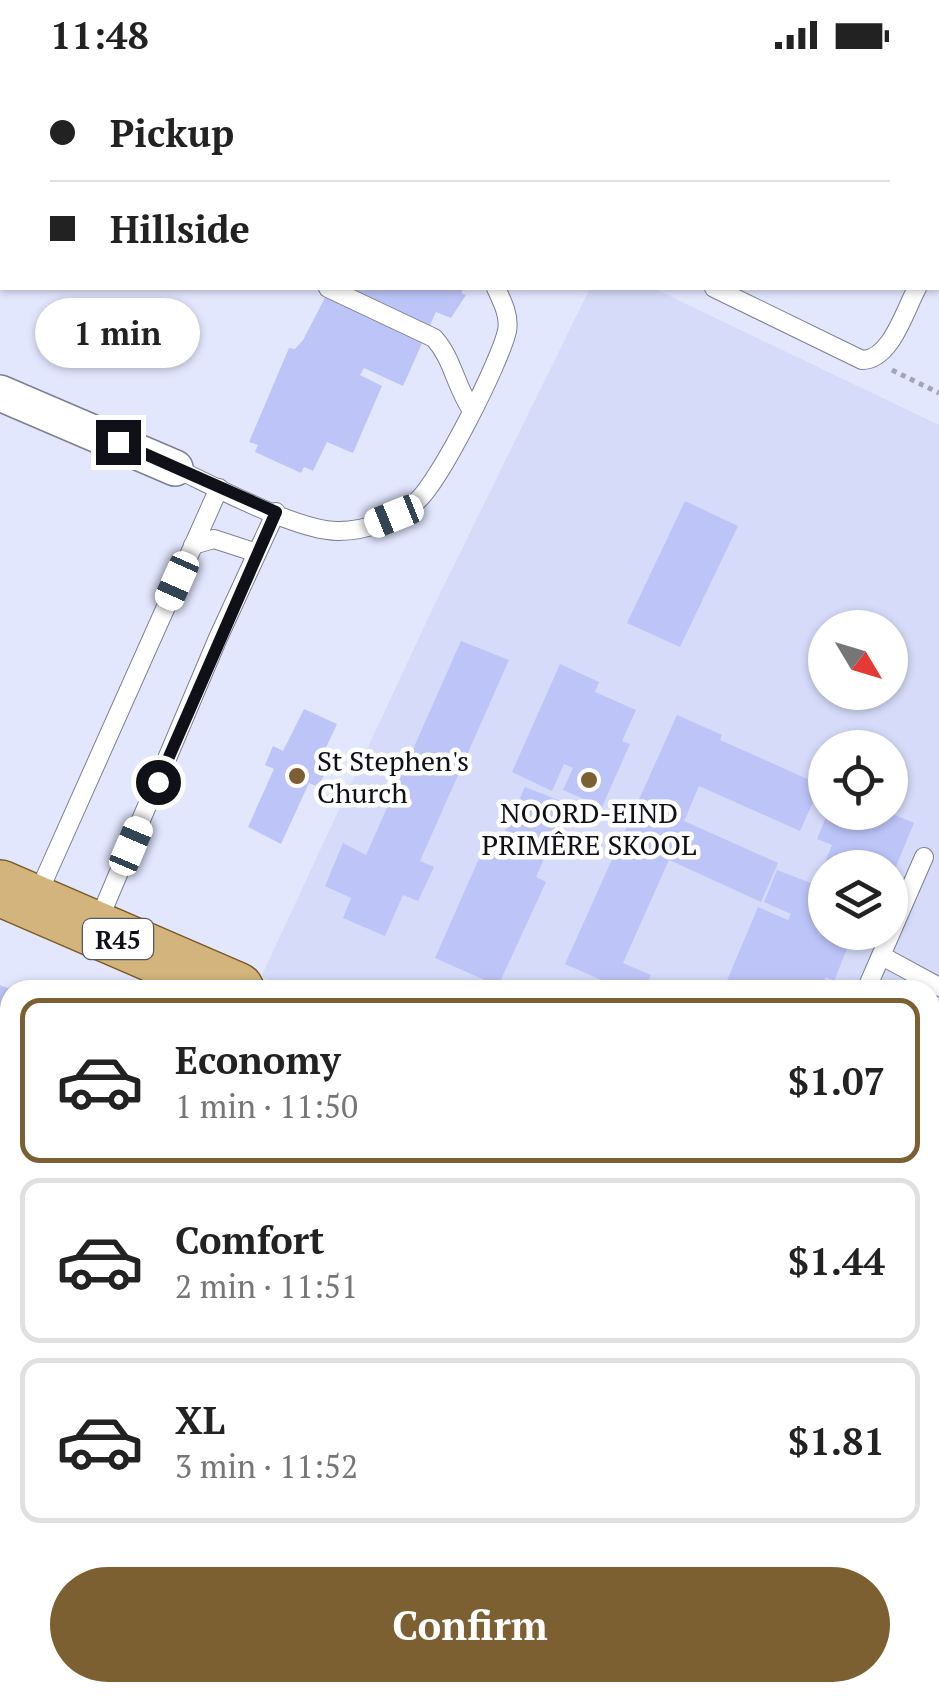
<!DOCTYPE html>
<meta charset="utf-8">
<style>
:root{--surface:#fff;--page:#f6f6f6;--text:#222;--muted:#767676;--line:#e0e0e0;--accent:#7c6032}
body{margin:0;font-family:"PT Serif",serif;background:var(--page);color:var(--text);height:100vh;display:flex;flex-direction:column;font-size:38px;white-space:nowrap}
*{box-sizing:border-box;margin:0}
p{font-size:32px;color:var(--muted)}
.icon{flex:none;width:55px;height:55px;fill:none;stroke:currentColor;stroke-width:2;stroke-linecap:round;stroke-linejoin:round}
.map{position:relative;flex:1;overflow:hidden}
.drawer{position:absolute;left:0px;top:910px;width:940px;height:722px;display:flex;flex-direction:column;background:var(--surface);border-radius:30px 30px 0 0;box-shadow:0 2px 8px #0004}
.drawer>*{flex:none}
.banner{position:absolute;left:0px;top:0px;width:940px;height:220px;box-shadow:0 2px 8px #0004;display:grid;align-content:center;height:220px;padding:0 50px;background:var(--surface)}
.needle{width:65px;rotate:128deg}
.tools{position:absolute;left:808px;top:540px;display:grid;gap:20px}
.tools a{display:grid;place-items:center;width:100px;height:100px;border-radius:50%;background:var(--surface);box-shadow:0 2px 8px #0004;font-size:50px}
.end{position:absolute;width:45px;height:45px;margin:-22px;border:12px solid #0f1018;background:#fff;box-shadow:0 0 0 5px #fff}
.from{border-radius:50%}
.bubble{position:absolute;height:70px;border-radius:35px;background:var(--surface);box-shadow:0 2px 8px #0004;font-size:32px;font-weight:700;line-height:70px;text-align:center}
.car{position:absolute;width:30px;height:60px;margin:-30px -15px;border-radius:12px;box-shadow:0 0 8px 2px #0007;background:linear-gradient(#fff 24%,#345 0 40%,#fff 0 76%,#345 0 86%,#fff 0)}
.banner b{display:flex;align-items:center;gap:35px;height:95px;font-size:38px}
.banner b+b{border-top:2px solid var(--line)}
.banner i{width:25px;height:25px;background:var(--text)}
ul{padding:18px 0 0;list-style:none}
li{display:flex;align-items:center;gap:30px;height:165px;margin:0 20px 15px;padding:0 30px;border:5px solid var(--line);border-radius:20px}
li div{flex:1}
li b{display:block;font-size:38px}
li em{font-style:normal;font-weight:700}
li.current{border-color:var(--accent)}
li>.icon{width:90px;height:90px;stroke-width:1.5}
.action{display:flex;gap:20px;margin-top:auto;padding:20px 50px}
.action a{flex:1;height:115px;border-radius:60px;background:var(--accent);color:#fff;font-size:40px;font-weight:700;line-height:115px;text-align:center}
.status{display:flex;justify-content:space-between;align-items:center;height:70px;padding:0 50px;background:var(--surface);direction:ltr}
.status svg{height:28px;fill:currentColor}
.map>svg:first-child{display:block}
.built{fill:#d6dbf9;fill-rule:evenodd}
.building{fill:#bdc5f8}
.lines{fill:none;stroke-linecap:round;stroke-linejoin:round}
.service-casing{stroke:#7c7f94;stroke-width:20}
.minor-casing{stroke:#7c7f94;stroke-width:38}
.primary-casing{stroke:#7a5a20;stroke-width:58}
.path{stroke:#a2a5b8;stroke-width:5;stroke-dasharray:5 5;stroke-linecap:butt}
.service{stroke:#fff;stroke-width:18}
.minor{stroke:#fff;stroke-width:35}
.primary{stroke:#d2b47c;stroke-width:55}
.route{stroke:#0f1018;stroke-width:12}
.poi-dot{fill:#7c6032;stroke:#fff;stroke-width:4}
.labels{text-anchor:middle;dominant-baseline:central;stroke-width:9;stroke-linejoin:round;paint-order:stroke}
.shield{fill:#fff;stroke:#57585d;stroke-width:2.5}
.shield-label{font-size:25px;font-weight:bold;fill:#0f1018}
.poi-label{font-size:28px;fill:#0f1018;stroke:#fff;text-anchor:start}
</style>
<div class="status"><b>11:48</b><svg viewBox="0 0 49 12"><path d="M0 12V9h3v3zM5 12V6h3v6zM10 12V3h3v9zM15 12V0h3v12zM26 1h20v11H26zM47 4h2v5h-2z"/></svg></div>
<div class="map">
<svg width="939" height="1632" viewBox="0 0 939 1632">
<rect width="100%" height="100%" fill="#e3e7fe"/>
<!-- built -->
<path class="built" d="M590,218H653L939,355V1179L930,1175V920H293L261,907L430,544ZM825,558H890V622H825ZM825,678H890V742H825ZM825,798H890V862H825Z"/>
<!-- building -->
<path class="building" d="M330,218H464L461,223L466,225L451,248L436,242L403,316L364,298L360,305L382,316L353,383L327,372L313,401L304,397L301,403L255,382L258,375L249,372L289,278L295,279L303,270Z
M685,431L738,456L680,577L627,553Z
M461,571L509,590L420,791L434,797L418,831L403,825L385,866L343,848L351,828L325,816L343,773L366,785Z
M560,594L599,612L595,622L636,640L622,671L630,674L602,737L563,720L573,698L564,694L552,721L512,702Z
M304,639L337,654L318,695L327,699L318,717L309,713L281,774L248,757L274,699L265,695L273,676L283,681Z
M677,645L722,665L720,670L821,715L800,761L699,716L684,751L778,793L761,832L669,790L623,893L651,905L644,920H624L565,894Z
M525,717L568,734L536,807L546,812L498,916L435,888L481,784L493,788Z
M828,742H888L914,753L890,811V798H825V849L821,847L818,861L849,874L834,911L826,907L820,920H723L758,837L788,850L791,844L764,832L777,800L816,815L832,775L817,769Z
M0,915L10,919V985L4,998L0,996Z"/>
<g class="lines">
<!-- service casing -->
<g class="service-casing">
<path id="service" d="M215,0L216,2
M264,0L270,2
M577,2L578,0
M938,178L939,176
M328,218L434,268C453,289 455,315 471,339
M714,218L862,290C891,290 905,240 917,218
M175,398C214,416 299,462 339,461C366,461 398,449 417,431C440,411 500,292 507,261C510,246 502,231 496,218
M193,475L214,469L257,483
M36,828L219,418
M97,854L218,568L276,442
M882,886L939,917
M866,920L924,787
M930,1579L939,1558
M907,1632L911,1622"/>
</g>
<!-- minor casing -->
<g class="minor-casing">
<path id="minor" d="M0,323L175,398
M0,1174L10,1178
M0,1359L10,1337
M0,1475L10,1480
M228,1632L233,1622
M523,1632L527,1622"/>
</g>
<!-- primary casing -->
<g class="primary-casing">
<path id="primary" d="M0,818L236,920
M930,1215L939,1219"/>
</g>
<!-- path -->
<path class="path" d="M892,300L939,323"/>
<!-- service -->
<use href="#service" class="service"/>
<!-- minor -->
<use href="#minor" class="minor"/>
<!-- primary -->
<use href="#primary" class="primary"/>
</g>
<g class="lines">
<!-- route -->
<path class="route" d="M118,372L276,442L158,712"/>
</g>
<!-- markers -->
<g class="poi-dot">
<circle cx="297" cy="706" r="10"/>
<circle cx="589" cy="710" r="10"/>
</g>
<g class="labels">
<!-- shield labels -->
<rect class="shield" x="83" y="849" width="70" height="40" rx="8"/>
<g class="shield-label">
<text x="118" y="869">R45</text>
</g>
<!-- poi labels -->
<g class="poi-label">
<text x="317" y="690">St Stephen's<tspan x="317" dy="32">Church</tspan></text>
<text x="589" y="742" text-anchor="middle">NOORD-EIND<tspan x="589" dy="32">PRIMÊRE SKOOL</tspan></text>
</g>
</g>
</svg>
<div class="tools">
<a><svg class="needle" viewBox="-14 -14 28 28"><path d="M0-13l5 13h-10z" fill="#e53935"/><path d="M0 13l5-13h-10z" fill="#767676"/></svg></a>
<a><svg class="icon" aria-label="locate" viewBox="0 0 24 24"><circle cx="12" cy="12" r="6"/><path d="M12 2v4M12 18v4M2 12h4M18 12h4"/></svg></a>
<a><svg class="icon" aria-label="layers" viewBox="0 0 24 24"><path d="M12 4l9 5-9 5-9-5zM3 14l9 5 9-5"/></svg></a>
</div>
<i class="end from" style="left:158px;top:712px"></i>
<i class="end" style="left:118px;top:372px"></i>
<div class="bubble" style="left:35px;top:228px;width:165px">1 min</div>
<i class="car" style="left:394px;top:446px;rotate:248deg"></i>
<i class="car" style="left:177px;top:511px;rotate:204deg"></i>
<i class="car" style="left:131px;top:776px;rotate:23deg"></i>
<div class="banner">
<b><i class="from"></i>Pickup</b>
<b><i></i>Hillside</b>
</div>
<section class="drawer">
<ul>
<li class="current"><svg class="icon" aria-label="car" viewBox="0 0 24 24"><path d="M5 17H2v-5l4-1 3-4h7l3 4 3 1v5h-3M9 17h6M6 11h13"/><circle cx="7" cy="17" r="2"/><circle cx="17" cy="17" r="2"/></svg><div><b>Economy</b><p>1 min · 11:50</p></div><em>$1.07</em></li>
<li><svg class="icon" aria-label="car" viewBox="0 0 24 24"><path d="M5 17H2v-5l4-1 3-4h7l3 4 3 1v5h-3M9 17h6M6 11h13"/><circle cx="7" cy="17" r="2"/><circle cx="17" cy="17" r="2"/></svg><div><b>Comfort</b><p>2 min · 11:51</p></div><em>$1.44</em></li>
<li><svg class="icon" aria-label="car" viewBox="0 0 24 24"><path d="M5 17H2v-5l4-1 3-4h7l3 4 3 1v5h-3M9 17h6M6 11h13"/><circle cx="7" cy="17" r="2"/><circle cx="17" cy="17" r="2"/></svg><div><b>XL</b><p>3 min · 11:52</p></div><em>$1.81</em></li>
</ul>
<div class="action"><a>Confirm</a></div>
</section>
</div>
